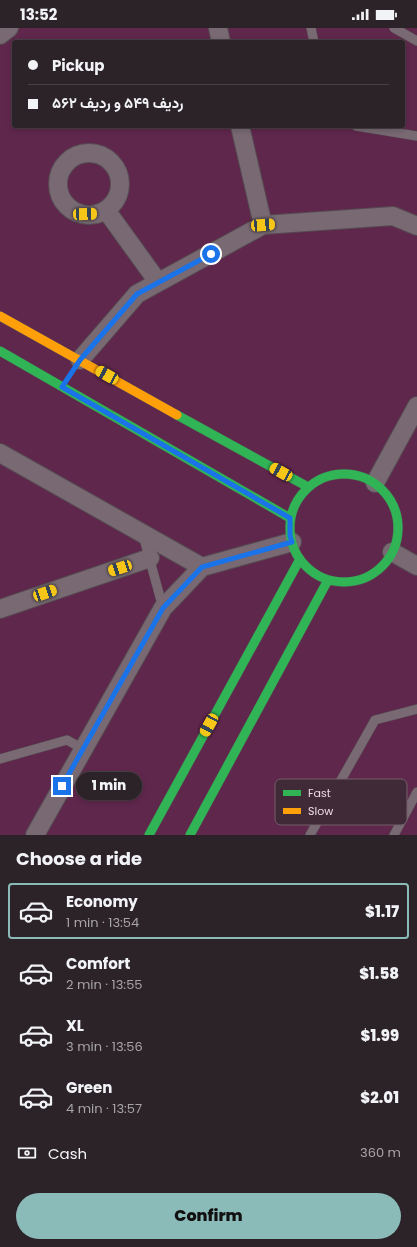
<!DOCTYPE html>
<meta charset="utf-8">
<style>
:root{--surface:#2c2328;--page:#382f34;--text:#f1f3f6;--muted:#a6a4a8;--line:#484045;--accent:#8bbbb9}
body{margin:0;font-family:Poppins,Vazirmatn,sans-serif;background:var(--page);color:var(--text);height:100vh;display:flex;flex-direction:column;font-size:15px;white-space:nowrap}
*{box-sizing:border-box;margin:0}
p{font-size:13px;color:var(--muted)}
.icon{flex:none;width:22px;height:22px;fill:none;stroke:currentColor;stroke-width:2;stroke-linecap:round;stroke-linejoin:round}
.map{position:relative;height:807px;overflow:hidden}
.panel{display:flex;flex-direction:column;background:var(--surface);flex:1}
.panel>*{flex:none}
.guide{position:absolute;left:12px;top:12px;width:393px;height:88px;border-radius:4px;box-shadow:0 2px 6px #0003,0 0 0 1px var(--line);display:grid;align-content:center;height:88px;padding:0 16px;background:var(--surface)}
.end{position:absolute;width:18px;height:18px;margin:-9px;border:5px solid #1a73e8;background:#fff;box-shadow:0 0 0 2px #fff}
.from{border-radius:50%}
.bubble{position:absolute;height:28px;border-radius:14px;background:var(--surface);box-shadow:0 2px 6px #0003,0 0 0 1px var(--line);font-size:13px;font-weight:800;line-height:28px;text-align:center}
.car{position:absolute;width:12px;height:24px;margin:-12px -6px;border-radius:5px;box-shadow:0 0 3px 1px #0007;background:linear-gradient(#f5c518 24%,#345 0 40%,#f5c518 0 76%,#345 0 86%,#f5c518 0)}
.guide b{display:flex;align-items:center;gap:14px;height:38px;font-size:15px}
.guide b+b{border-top:1px solid var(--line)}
.guide i{width:10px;height:10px;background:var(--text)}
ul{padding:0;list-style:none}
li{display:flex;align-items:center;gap:12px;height:56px;margin:0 8px 6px;padding:0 8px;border:2px solid transparent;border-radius:4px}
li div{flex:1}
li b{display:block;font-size:15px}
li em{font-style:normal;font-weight:800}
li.active{border-color:var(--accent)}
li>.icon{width:36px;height:36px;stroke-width:1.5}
h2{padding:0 16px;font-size:18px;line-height:48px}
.pay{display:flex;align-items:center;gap:10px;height:44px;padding:0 16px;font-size:15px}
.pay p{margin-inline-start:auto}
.primary-button{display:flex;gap:8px;margin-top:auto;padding:8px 16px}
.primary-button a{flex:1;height:46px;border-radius:24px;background:var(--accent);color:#111;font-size:16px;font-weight:800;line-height:46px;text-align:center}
.status{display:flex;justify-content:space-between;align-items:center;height:28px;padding:0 20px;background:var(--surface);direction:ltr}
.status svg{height:11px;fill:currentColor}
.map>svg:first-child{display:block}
.green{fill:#5f274c;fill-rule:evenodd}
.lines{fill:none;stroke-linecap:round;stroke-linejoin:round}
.lane-casing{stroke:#564b52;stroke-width:10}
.street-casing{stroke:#564b52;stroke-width:20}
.fast-casing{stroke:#564b52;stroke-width:10}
.slow-casing{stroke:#564b52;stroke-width:10}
.lane{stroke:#786972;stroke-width:9}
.street{stroke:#786972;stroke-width:18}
.fast{stroke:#30b455;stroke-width:9}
.slow{stroke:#ff9f0a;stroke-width:9}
.route{stroke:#1a73e8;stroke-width:5}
.key{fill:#402a37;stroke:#735f6b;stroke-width:1}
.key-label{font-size:11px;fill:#eadbe4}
</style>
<div class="status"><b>13:52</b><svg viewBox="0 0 49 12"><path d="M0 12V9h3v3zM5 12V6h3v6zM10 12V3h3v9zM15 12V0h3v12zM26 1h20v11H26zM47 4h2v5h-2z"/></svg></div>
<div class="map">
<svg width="417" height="807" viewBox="0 0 417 807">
<rect width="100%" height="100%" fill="#3b2f36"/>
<!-- green -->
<path class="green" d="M0,0H417V807H0ZM14,14H403V98H14Z"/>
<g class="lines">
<!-- lane casing -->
<g class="lane-casing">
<path id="lane" d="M311,0L314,14
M394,0L417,13
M356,98L417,108
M143,507L163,580
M0,731L67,712L83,721
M310,807L375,692L417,681
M394,807L417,764"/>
</g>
<!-- street casing -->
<g class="street-casing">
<path id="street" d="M218,0L221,14
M0,7L9,0
M240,98L263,197
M58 156a31 31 0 1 1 62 0a31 31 0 1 1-62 0Z
M106,182L158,254
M80,332L137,266L263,197L393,188L417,198
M0,425L202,539L292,514
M375,455L417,378
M392,524L417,538
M0,581L150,530
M35,807L163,580L202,539"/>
</g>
<!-- fast casing -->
<g class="fast-casing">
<path id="fast" d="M0,323L290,490
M177,387L308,459
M290 500a54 54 0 1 1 108 0a54 54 0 1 1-108 0Z
M149,807L300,531
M190,807L328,552"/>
</g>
<!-- slow casing -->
<g class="slow-casing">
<path id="slow" d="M0,288L177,387"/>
</g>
<!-- lane -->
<use href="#lane" class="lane"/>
<!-- street -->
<use href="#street" class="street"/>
<!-- fast -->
<use href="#fast" class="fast"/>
<!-- slow -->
<use href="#slow" class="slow"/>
</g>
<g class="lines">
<!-- route -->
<path class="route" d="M62,758L163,580L202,539L292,514L290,508V490L62,359L80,332L137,266L211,226"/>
</g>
<!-- legend -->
<rect x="275" y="751" width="132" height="46" rx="6" class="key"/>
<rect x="283" y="762" width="18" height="6" fill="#30b455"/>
<rect x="283" y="780" width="18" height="6" fill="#ff9f0a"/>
<g class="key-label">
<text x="308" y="769">Fast</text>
<text x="308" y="787">Slow</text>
</g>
</svg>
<i class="end from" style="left:211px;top:226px"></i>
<i class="end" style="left:62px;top:758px"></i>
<div class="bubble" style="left:76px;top:744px;width:66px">1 min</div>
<i class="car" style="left:85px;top:186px;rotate:88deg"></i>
<i class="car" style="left:263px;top:197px;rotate:86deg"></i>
<i class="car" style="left:107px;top:347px;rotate:299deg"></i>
<i class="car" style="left:281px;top:444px;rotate:299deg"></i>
<i class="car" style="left:120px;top:540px;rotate:252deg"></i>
<i class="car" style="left:45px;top:565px;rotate:71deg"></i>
<i class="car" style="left:209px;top:697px;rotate:209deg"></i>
<div class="guide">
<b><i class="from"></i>Pickup</b>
<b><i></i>ردیف ۵۴۹ و ردیف ۵۶۲</b>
</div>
</div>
<section class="panel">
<h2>Choose a ride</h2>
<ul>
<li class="active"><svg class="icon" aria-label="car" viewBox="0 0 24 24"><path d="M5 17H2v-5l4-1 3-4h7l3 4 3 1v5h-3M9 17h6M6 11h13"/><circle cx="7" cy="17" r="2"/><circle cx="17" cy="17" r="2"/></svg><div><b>Economy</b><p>1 min · 13:54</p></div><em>$1.17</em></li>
<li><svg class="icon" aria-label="car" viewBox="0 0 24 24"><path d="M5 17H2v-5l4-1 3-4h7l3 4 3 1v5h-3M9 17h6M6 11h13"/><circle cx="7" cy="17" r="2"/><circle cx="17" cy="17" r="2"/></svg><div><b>Comfort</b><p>2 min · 13:55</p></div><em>$1.58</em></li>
<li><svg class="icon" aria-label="car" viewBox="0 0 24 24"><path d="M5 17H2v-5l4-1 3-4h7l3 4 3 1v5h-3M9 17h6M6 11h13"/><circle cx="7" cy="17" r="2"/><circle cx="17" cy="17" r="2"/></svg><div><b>XL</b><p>3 min · 13:56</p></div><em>$1.99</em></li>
<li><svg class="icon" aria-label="car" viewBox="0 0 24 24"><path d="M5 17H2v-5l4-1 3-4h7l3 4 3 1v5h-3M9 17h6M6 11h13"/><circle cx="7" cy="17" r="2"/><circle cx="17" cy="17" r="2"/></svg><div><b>Green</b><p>4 min · 13:57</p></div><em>$2.01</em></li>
</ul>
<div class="pay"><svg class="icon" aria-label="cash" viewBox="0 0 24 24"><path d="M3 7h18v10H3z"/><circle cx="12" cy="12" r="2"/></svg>Cash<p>360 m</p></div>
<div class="primary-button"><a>Confirm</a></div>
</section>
